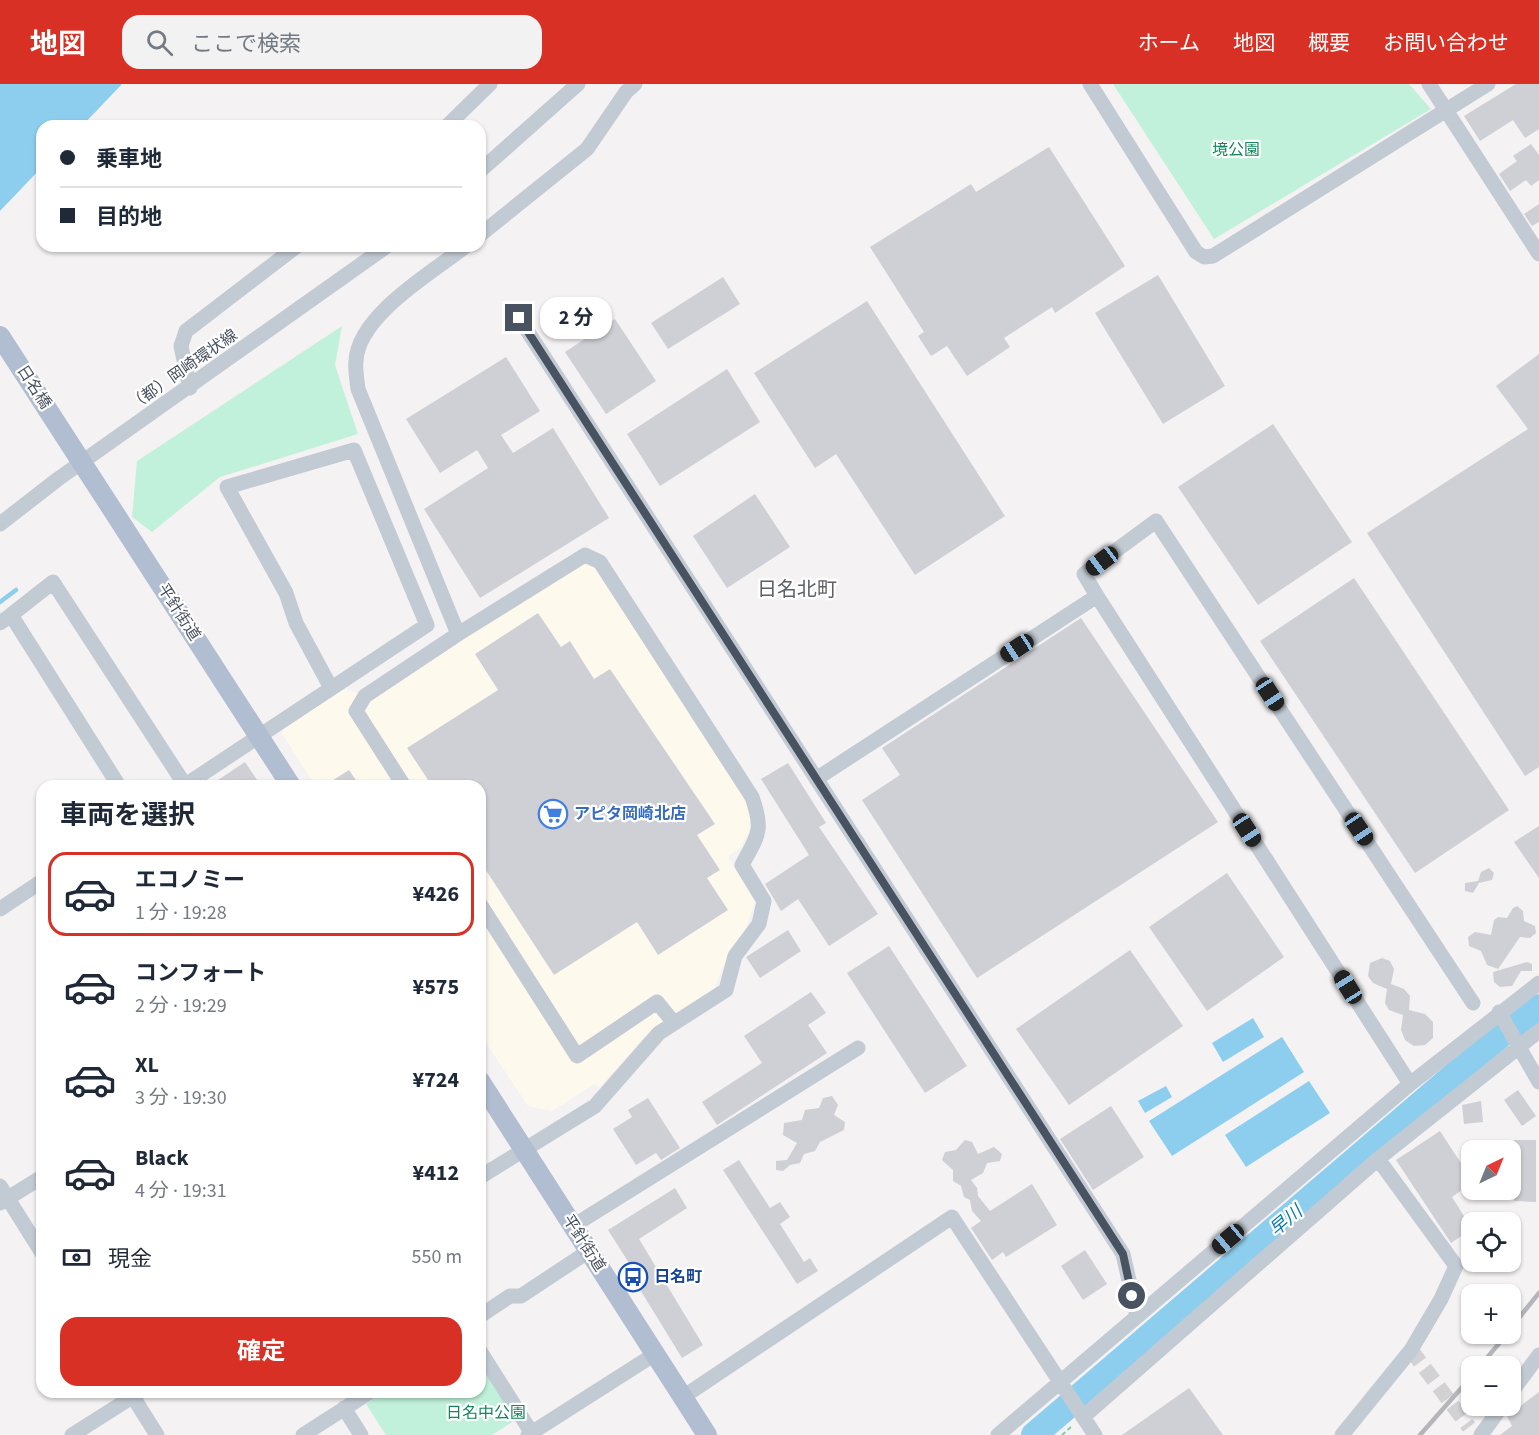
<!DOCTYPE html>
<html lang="ja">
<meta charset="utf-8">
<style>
:root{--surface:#fff;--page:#f2f2f3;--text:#1f2937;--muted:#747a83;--line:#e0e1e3;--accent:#d93025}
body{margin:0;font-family:"Source Sans 3","Noto Sans JP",sans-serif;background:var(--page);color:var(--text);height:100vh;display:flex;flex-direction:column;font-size:22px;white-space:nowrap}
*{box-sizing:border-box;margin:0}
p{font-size:20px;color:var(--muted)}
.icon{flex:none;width:33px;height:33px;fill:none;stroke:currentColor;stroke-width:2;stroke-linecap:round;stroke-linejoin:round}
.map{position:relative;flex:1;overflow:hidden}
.sheet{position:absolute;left:36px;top:696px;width:450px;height:618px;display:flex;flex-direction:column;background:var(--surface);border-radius:18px;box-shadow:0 2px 4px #0004}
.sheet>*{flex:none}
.guide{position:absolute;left:36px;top:36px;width:450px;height:132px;border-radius:18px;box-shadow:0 2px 4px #0004;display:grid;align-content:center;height:132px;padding:0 24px;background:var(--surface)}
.needle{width:39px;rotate:43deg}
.controls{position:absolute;left:1461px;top:1056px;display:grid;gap:12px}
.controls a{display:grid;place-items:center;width:60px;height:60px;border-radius:12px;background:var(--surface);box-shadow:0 2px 4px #0004;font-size:30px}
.end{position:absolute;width:27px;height:27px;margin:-14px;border:8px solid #495260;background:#fff;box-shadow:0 0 0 3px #fff}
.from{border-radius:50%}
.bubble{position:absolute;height:42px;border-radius:18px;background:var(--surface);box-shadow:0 2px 4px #0004;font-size:20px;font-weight:700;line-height:42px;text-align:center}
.car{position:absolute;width:18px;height:36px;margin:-18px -9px;border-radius:8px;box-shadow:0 0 4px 2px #0007;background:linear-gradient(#222 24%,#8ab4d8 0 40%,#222 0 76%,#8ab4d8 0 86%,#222 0)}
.guide b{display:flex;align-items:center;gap:21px;height:57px;font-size:22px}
.guide b+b{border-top:2px solid var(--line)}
.guide i{width:15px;height:15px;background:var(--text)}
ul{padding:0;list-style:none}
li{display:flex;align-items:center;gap:18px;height:84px;margin:0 12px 9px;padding:0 12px;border:3px solid transparent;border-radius:18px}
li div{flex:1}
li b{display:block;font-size:22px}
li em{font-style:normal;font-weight:700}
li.on{border-color:var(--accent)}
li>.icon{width:54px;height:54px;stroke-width:1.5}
h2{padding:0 24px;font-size:27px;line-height:72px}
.pay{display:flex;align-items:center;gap:15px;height:66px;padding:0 24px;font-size:22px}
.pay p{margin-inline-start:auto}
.cta{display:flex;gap:12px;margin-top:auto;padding:12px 24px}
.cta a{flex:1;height:69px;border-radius:18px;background:var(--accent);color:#fff;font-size:24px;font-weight:700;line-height:69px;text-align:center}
header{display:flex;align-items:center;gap:36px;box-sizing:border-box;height:84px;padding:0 30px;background:var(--accent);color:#fff}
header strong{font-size:28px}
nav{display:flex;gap:33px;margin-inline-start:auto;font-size:21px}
.search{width:420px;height:54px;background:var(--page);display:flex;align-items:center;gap:15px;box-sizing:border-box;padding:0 21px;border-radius:18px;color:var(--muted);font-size:22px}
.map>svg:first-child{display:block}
.commercial{fill:#fdfaed}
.green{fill:#c1f1da}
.water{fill:#8dceef}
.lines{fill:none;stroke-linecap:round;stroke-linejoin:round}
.stream{stroke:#8dceef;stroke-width:4.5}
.river{stroke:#8dceef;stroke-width:26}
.building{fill:#ced0d6}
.minor-tunnel{stroke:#d2d2d5;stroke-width:15;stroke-dasharray:15 8;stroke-linecap:butt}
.path{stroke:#77d1b0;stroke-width:2;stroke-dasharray:4.5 3;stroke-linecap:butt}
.minor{stroke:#c2cad3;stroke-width:15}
.major{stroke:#b1bdd1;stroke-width:20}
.rail{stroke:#b4b6bc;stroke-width:4.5}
.route{stroke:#495260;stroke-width:8}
.labels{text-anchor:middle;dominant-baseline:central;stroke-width:4.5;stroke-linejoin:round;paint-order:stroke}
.park-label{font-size:16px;fill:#15865c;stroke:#fff}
.street-label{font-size:16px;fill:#495260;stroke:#fff}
.shop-label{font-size:16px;font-weight:bold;fill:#366cbe;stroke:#fff;text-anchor:start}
.transit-label{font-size:16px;font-weight:bold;fill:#164399;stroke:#fff;text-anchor:start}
.water-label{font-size:18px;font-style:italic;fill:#087ab4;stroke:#fff}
.quarter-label{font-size:20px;fill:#5e6167;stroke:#fff}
</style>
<header>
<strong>地図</strong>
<div class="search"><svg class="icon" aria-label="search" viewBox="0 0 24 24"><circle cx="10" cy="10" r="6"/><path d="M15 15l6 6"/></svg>ここで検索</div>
<nav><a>ホーム</a><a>地図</a><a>概要</a><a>お問い合わせ</a></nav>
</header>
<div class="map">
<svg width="1539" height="1351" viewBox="0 0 1539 1351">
<rect width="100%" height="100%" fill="#f4f2f2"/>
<!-- commercial -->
<path class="commercial" d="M582,479H592L746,717L751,738L749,748L741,763L728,773L755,818L744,849L729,869L713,907L644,953L599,1004L594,1000L552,1027L528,1022L480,950V702H315L282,649L283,642L345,605L372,615Z"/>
<!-- green -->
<path class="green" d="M1113,0H1409L1431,25L1214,155Z
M342,242L335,281L358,350L220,393L152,448L132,433L137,377Z
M480,1277L517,1335L492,1351H386L366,1320L385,1308H480Z"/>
<!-- water -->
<path class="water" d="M0,0H122L82,42H42V83L0,127Z
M1253,934L1264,953L1223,978L1212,959Z
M1282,953L1304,988L1172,1072L1149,1037Z
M1309,997L1330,1029L1246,1083L1225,1051Z
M1166,1002L1172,1013L1145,1029L1138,1017Z"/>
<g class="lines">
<!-- stream -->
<path class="stream" d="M0,518L16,506"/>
<!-- river -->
<path class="river" d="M1034,1351L1501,951L1539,923"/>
</g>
<!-- building -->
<path class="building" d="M1516,0H1539V45L1525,54L1513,36L1480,57L1464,32Z
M1531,60L1539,71V96L1531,102L1526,96L1510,107L1499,90L1517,77L1513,72Z
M1049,63L1125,182L1055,229L1052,223L1004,254L1010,263L967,292L947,262L931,272L918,252L924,248L870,163L971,100L976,108Z
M1539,120V138L1532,142L1524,130Z
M1158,191L1225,302L1163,340L1095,229Z
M723,193L740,220L668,265L651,239Z
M867,217L1005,432L915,491L836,370L815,384L754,289Z
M615,235L656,297L606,330L565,268Z
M1539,270V683L1525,692L1367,449L1528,345L1496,302Z
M506,273L540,327L501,351L513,369L553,344L609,434L480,514L424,425L488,384L477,366L440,389L406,335Z
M727,285L760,338L660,402L627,350Z
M1273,340L1352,458L1258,521L1178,403Z
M755,410L790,463L727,504L693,452Z
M1354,494L1509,726L1415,789L1260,557Z
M538,529L561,563L570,557L594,595L610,585L715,740L697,751L720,786L707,794L728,826L658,871L637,838L554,891L480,777V702H432L407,664L498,606L475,570Z
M1081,534L1218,738L977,894L862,716L900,691L882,664Z
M245,678L261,702H209Z
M788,679L826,739L819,743L878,830L829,862L798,815L781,827L765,800L809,771L761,695Z
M349,686L360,702H324Z
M1539,742V794L1514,758Z
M1489,784L1494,789L1492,796L1479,799L1473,809L1465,807V799L1478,797L1481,788Z
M1227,789L1284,873L1207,927L1149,843Z
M1517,822L1523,827L1524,837L1535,842L1536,849L1530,854L1520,853L1498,885L1487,881L1481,867L1469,862L1468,853L1475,848L1491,851L1494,836L1498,833L1507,834L1513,824Z
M788,846L801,867L760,894L746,873Z
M889,862L967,982L925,1009L847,889Z
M1130,866L1183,942L1069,1021L1016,945Z
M1382,874L1390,877L1394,885L1391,900L1404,905L1410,912L1409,926L1425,930L1433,938V954L1425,961L1414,962L1405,956L1401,946L1403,931L1389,926L1385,919L1387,905L1373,899L1368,892L1370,879Z
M1527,878L1532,880V887H1521L1512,902L1500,903L1494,898L1493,888Z
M811,908L826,929L808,941L827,969L717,1041L702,1018L762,979L744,952Z
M1518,1006L1536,1032L1522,1042L1504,1016Z
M832,1012L838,1021L834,1031L845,1038L844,1046L820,1058L815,1067L804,1070L800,1079L790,1081L783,1087L776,1086V1077L787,1076L797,1059L783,1051L784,1039L802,1036L805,1026L819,1024L823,1014Z
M648,1014L680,1064L661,1076L656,1069L636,1081L613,1045L632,1033L628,1026Z
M1481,1017L1483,1038L1464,1040L1462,1021Z
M1111,1022L1144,1073L1093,1106L1060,1055Z
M1440,1047L1472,1096V1099L1452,1113L1472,1145L1451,1159L1396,1076Z
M965,1056L972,1058L978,1070L994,1063L1002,1070L1000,1077L987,1079L983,1089L971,1096L977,1104L978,1112L990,1127L1032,1100L1057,1141L1006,1173L1003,1168L992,1176L971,1144L981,1137L972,1127L970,1116L964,1113L961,1102L953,1097V1086L942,1076L945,1068L956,1066Z
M1514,1056H1536V1118L1514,1117Z
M739,1076L770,1124L780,1118L790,1133L780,1140L804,1178L810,1174L818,1187L797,1200L723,1086Z
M675,1104L687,1124L639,1155L703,1261L682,1274L639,1204L643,1201L608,1146Z
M1085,1166L1107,1200L1083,1216L1061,1182Z
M1189,1304L1223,1351H1122Z
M1539,1308V1351H1500L1512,1342L1507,1332Z"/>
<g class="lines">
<!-- minor-tunnel -->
<path class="minor-tunnel" d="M1411,1266L1469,1343"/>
<!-- path -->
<path class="path" d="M1062,1351L1073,1341"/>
<!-- minor -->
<path class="minor" d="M1090,0L1196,168L1204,173L1213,172L1488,0
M1429,0L1539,170
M447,42L490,0
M480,87L578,0
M480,151L587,65L626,8L635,0
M519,234L1123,1170L1137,1232
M190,304L181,262L186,247L297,162
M0,440L58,395L387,162
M1097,512L1410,1000
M11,531L53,498L185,701
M0,539L11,531L119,702
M458,550L585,471L600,478L752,713C764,747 758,751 742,781L764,817L759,840L735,872L726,906L659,949L595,1022L480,1093
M816,695L1097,512L1084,490L1156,437L1473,919
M184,702L427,541L354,366L227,403L286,509L296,539L331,604
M404,702L356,627L365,612L458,550L358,305C357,296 355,286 356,277C358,231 433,188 466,162
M480,820L577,972L657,918L674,939
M0,825L42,797
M1499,928L1539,998
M0,1102L42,1169
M0,1119L42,1093
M573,1142L858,964
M480,1232L510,1212H521L589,1167
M480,1267L533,1351
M130,1308L157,1351
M1510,1310L1539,1271
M683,1313L952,1133L1095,1351
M344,1324L361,1351
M1083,1333L1378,1075L1539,947
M72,1351L140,1308
M303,1351L370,1308
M528,1351L655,1270
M998,1351L1410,1000L1539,899
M1342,1351L1411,1266L1441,1215L1456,1182L1378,1075
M1481,1351L1502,1322"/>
<!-- major -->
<path class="major" d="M0,252L291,702
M480,997L707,1351"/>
<!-- rail -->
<path class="rail" d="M1510,1245L1539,1209
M1480,1282L1507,1250
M1420,1351L1472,1292"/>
</g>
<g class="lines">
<!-- route -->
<path class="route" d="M519,234L1123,1170L1132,1212"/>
</g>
<!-- icons -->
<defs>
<g id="supermarket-ring" transform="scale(1.5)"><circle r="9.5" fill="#fff" stroke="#3f7fe0" stroke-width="1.5"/><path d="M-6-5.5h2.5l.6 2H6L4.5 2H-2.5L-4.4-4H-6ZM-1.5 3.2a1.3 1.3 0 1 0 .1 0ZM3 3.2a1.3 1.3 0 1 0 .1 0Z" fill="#3f7fe0"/></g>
<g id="bus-ring" transform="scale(1.5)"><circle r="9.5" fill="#fff" stroke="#1a4fb4" stroke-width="1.5"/><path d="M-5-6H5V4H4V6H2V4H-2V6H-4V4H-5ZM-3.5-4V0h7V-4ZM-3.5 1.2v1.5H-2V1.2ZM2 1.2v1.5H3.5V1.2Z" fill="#1a4fb4"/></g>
</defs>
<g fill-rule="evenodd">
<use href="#supermarket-ring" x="553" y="730"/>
<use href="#bus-ring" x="633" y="1193"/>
</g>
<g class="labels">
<!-- park labels -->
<g class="park-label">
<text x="1236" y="66">境公園</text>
<text x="486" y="1329">日名中公園</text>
</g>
<!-- street labels -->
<g class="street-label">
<text transform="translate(183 286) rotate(-35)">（都）岡崎環状線</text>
<text transform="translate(34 303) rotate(57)">日名橋</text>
<text transform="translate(179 528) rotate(57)">平針街道</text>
<text transform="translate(584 1159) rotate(57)">平針街道</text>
</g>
<!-- shop labels -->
<g class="shop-label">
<text x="574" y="730">アピタ岡崎北店</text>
</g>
<!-- transit labels -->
<g class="transit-label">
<text x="654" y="1193">日名町</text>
</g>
<!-- water labels -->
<g class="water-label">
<text transform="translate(1286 1137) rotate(-40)">早川</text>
</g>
<!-- quarter labels -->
<g class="quarter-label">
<text x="797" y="506">日名北町</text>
</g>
</g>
</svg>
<div class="controls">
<a><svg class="needle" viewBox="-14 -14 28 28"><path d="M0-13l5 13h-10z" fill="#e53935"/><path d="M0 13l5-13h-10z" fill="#747a83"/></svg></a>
<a><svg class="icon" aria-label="locate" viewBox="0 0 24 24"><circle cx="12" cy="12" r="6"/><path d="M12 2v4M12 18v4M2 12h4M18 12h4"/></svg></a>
<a>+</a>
<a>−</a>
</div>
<i class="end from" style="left:1132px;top:1212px"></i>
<i class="end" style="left:519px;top:234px"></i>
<div class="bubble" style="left:540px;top:213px;width:72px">2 分</div>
<i class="car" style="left:1102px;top:477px;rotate:233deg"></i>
<i class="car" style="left:1017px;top:564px;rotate:237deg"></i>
<i class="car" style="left:1270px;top:610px;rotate:147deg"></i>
<i class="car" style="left:1359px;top:745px;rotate:146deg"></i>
<i class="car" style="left:1247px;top:746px;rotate:147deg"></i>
<i class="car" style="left:1348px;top:903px;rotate:328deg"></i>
<i class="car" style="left:1228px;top:1155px;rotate:230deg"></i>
<div class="guide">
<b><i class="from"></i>乗車地</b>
<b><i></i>目的地</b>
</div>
<section class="sheet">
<h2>車両を選択</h2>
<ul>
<li class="on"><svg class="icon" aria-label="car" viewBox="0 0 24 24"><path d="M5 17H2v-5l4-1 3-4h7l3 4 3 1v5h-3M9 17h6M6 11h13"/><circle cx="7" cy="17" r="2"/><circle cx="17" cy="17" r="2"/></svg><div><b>エコノミー</b><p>1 分 · 19:28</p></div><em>¥426</em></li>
<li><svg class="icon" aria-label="car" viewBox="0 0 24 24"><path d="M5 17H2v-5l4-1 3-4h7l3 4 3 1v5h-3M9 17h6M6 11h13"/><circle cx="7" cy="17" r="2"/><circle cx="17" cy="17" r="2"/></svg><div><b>コンフォート</b><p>2 分 · 19:29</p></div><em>¥575</em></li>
<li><svg class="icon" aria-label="car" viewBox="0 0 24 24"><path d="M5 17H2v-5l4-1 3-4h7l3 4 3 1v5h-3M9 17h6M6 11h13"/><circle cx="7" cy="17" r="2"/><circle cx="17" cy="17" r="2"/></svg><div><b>XL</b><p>3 分 · 19:30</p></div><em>¥724</em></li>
<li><svg class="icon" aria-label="car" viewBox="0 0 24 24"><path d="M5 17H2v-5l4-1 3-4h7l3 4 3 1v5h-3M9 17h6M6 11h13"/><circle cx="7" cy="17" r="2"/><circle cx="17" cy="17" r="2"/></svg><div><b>Black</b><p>4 分 · 19:31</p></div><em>¥412</em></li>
</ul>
<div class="pay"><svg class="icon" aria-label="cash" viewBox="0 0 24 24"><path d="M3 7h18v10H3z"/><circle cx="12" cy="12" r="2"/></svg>現金<p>550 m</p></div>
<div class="cta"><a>確定</a></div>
</section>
</div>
